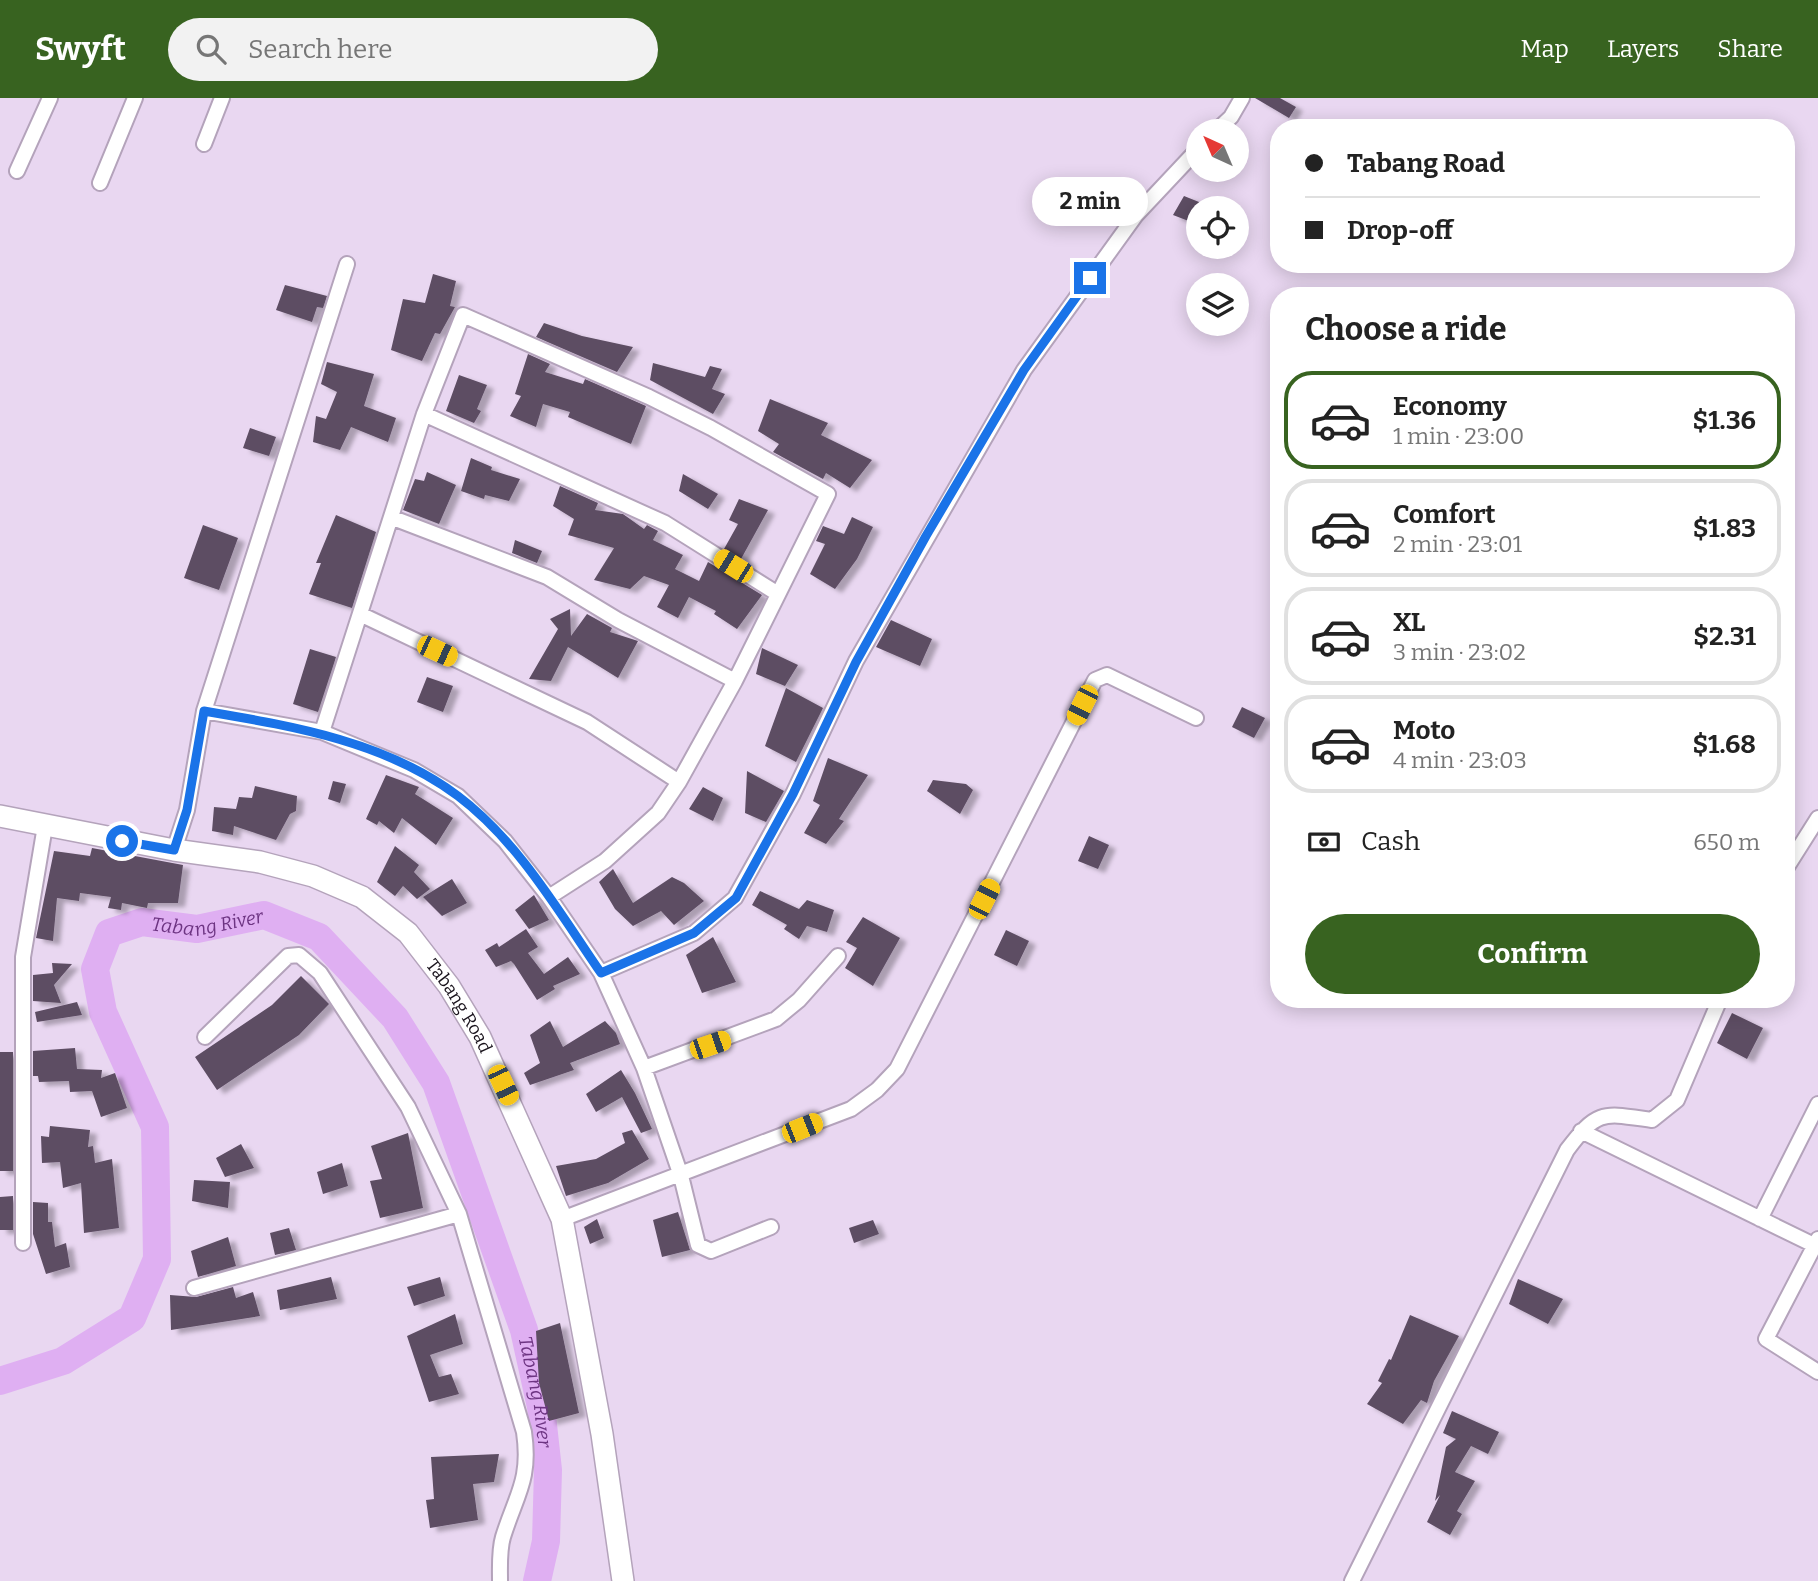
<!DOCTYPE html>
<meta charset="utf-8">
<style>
:root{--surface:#fff;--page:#f2f2f2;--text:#222;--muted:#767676;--line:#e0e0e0;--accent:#386320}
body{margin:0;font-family:Bitter,serif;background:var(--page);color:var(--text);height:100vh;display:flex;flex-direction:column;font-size:26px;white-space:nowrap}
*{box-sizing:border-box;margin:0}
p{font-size:23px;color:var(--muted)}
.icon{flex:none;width:38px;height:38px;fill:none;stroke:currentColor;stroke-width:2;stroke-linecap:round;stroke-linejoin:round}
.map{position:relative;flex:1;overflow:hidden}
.details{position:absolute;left:1270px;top:189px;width:525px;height:721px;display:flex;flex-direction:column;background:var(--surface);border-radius:28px;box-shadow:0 4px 18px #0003}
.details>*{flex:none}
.guide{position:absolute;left:1270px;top:21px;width:525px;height:154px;border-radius:28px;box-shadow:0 4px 18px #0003;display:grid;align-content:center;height:154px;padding:0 35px;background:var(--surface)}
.needle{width:46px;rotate:316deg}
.fabs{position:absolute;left:1186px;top:21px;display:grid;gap:14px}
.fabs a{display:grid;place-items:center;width:63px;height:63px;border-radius:50%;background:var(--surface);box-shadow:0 4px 18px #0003;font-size:35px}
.end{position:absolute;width:32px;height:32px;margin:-16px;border:9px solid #1a73e8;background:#fff;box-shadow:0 0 0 4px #fff}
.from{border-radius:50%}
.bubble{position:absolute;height:49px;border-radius:24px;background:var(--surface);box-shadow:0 4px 18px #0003;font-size:23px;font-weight:700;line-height:49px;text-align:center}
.car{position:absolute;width:21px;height:42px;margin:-21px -10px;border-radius:9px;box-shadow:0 0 5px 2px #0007;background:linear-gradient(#f5c518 24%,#345 0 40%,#f5c518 0 76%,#345 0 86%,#f5c518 0)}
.guide b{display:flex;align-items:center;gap:24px;height:66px;font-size:26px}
.guide b+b{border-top:2px solid var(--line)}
.guide i{width:18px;height:18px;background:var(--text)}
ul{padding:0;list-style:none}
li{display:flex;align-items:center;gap:21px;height:98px;margin:0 14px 10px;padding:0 21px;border:4px solid var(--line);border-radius:28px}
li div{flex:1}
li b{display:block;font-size:26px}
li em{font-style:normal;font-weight:700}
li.on{border-color:var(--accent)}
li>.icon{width:63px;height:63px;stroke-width:1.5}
h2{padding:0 35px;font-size:32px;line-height:84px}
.pay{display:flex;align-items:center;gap:18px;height:77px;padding:0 35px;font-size:26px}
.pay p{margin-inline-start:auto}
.cta{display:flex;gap:14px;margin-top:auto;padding:14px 35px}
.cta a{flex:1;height:80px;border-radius:42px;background:var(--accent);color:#fff;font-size:28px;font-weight:700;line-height:80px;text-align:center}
header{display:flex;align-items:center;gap:42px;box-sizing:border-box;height:98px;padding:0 35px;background:var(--accent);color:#fff}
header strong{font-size:33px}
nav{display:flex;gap:38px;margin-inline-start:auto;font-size:24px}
.search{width:490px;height:63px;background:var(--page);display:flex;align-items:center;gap:18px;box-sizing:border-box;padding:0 24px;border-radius:38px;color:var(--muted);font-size:26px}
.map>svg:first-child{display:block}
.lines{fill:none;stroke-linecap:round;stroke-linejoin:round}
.river{stroke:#dfaff2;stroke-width:28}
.building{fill:#5d4d63;filter:url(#shadow)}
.minor-casing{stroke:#b4a3bb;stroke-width:18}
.secondary-casing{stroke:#b4a3bb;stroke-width:24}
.minor{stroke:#fff;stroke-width:14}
.secondary{stroke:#fff;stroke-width:21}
.route{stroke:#1a73e8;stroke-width:9}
.labels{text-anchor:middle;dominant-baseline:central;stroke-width:7;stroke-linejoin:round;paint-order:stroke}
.street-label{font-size:18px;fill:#18121b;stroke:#e9d7f1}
.water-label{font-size:19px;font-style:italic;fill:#6d3482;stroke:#e9d7f1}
</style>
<header>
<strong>Swyft</strong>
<div class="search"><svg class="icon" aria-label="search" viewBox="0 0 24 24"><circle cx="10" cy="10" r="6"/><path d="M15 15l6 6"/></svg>Search here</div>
<nav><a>Map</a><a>Layers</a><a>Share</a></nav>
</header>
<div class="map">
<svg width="1818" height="1483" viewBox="0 0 1818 1483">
<defs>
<filter id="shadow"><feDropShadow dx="7" dy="4" stdDeviation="2" flood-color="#0004"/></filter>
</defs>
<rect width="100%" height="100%" fill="#e9d7f1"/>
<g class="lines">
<!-- river -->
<path class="river" id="s1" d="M0,1283L63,1263L132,1220L157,1161L155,1029L103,914L95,871L109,835L142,824L197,831L264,817L319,839L395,920L436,985L524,1232L541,1309L548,1372L546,1443L537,1483"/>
</g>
<!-- building -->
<path class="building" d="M1255,0H1280L1296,9L1289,20Z
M1184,98L1199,104V127L1173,117Z
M433,176L456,183L450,208L455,209L440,236L435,235L422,263L391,252L403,201L425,205Z
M285,187L327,198L323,210L317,209L312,224L276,212Z
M544,225L582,238L633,249L617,274L536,239Z
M528,256L550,266L545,274L583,286L585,281L646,308L631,346L568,319L570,314L543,306L536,329L510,318L521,298L515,296Z
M327,264L374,276L364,308L396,320L388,344L351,329L340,352L313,344L316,318L326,321L337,294L321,286Z
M653,265L705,279L710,268L722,271L712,291L725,296L713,316L650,282Z
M459,277L487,287L477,311L481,313L474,325L446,313Z
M770,301L828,325L821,337L872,362L850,390L826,375L823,381L773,354L779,346L758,333Z
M250,330L276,339L269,358L243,350Z
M471,360L492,369L491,372L520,381L509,403L485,397L484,401L461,393Z
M427,374L456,387L439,426L403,412L415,381L424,383Z
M683,376L718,396L708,411L679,393Z
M560,388L598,405L595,412L623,416L644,431L647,427L658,433L653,442L683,457L675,471L699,483L708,464L762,497L737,531L714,516L716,513L689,499L678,520L657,509L669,487L644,478L630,491L594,482L614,450L568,437L574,421L553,408Z
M739,401L768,412L741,461L724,451L738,426L729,422Z
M336,417L376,434L352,510L309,496L321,465H316Z
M852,419L873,429L857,461L835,491L810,476L825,446L816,443L823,428L844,436Z
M203,427L238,440L219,492L184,480Z
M515,442L542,453L537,465L512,455Z
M570,511L571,538L587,516L612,530L610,534L638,543L618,580L568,549L551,583L529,581L558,531L550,521Z
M891,522L932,541L920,568L876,549Z
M762,550L798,567L785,588L756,576Z
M310,551L336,559L318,614L293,606Z
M427,579L453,588L443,614L417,604Z
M786,590L823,610L796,664L765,648Z
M1242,609L1265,620L1254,640L1232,629Z
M828,660L868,677L839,721L844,723L826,746L804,735L820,707L813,703Z
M747,673L784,693L766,724L745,715Z
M386,677L419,689L415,696L453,720L436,747L402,720L394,735L379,723L377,727L366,721Z
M933,682L966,686L973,692L960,716L927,693Z
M333,683L346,686L340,705L328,701Z
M255,688L297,698L296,713L290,716L276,742L234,728L233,737L212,733L214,709L236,711L239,699L252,700Z
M703,689L723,700L713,723L689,711Z
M1089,738L1109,747L1098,771L1078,763Z
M395,748L419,767L414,774L430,791L417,801L403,788L395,798L377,784Z
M92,750L183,767L178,805H148L147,810L122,805L121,812L108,810L111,799L80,795L79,803L57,800L53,843L36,840L54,753L90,758Z
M613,771L633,805L672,779L684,785L704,803L674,827L661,813L633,828L615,811L599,784Z
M452,781L467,805L442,818L423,799Z
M760,793L799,811L807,802L834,812L827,834L807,828L799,841L784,831L787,827L752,807Z
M534,797L549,822L529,831L515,812Z
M863,819L900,840L873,888L845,870L857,850L846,844Z
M526,831L538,849L528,855L544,876L568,859L580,876L553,888L555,891L537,902L514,866L511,863L496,869L485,852L497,845L499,849Z
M1006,832L1029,843L1017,868L994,857Z
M713,839L736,884L702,895L686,857Z
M52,865L72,866L54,887L61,905L33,903V877L53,875Z
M301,878L329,906L299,937L217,992L195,959L272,907Z
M77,904L82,917L37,924L35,914Z
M1732,915L1763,930L1747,961L1717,945Z
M550,923L563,949L605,923L616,935L620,946L570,965L574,972L530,987L524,975L540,965L530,937Z
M75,950L77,971L102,972L101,980L115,975L127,1010L101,1019L92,993L70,994L69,983L39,984L38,978H33V953Z
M0,954H13V1073H0Z
M621,972L635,995L652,1031L641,1035L622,999L596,1014L586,996Z
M50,1028L90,1032L88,1049L93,1048L95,1065L112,1061L119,1130L84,1135L81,1085L63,1090L60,1064L42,1065L41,1038L49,1039Z
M632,1032L649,1061L608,1085L566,1098L556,1068L596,1061L625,1045L622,1035Z
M408,1035L423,1110L380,1120L370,1083L382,1081L371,1048Z
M241,1046L254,1070L225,1079L216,1060Z
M342,1065L348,1088L323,1096L317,1074Z
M194,1082L230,1084L228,1110L192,1103Z
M13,1098V1132H0V1099Z
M33,1104L48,1105V1124H52L55,1149L66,1145L70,1169L46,1176L33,1136Z
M678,1114L690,1152L662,1159L653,1122Z
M597,1121L604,1140L590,1146L584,1129Z
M873,1122L879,1136L854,1145L849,1130Z
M289,1130L296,1152L275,1157L270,1135Z
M228,1139L236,1168L198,1179L191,1153Z
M331,1179L337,1201L280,1212L277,1192Z
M440,1179L445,1198L414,1208L407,1189Z
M1518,1181L1563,1201L1548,1226L1509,1206Z
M233,1189L236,1200L253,1194L260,1218L171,1232L170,1197L196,1199Z
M455,1216L463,1246L430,1257L439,1279L451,1276L459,1296L429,1304L407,1238Z
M1410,1217L1459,1238L1434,1283L1427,1305L1421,1302L1403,1326L1367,1306L1382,1285L1378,1283L1389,1261L1391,1262Z
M560,1225L579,1315L549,1323L539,1285L536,1233Z
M1452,1313L1499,1334L1488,1356L1471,1348L1455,1374L1475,1383L1457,1413L1462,1416L1450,1437L1427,1424L1440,1397L1435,1403L1446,1349L1456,1341L1443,1335Z
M499,1356L494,1384L473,1386L478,1422L430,1430L426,1402L434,1401L431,1359Z"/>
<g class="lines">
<!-- minor casing -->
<g class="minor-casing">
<path id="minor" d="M1216,33L1231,19L1242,0
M204,46L222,0
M17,73L50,0
M100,85L135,0
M424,316L665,425L778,496
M393,420L547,479L618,522L735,583
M362,517L587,624L679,684
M204,613L322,634L414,672L458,698L505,743L549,799L601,875L644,970L681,1078L698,1147L711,1153L771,1129
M322,634L424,316L463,217L649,299L711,330L828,396L735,583L679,684L658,715L605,763L549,799
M174,752L187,712L204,613L347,166
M1787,769L1818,720
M601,875L694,835L735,800L793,696L856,563L1024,272L1136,117L1199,50
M205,939L288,858L299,857L320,875L408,1009L459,1116L524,1334C531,1382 516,1397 503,1439C499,1452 500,1469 500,1483
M644,970L776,921L799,902L838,858
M1581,1033L1818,1149
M562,1121L851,1011L877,992L897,971L1095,582L1107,577L1196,620
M1760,1121L1818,1006
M1818,1141L1766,1241L1818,1274
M23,1145V859L45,728
M194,1190L459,1116
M1352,1483L1567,1052C1598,1011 1603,1015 1652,1022L1677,1002L1720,901"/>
</g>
<!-- secondary casing -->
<g class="secondary-casing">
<g id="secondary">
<path id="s2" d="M0,718L174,752L260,764L313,778L362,799L408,835L449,888L480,939L562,1121L602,1336L623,1483"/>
</g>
</g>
<!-- minor -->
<use href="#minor" class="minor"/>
<!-- secondary -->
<use href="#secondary" class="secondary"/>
</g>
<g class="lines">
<!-- route -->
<path class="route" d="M122,743L174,752L187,712L204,613C291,628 385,643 458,698C518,743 559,814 601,875L694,835L736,800L793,696L856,564L926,438L1024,272L1090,180"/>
</g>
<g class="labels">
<!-- street labels -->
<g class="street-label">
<text stroke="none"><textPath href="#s2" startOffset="520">Tabang Road</textPath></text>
</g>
<!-- water labels -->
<g class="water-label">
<text stroke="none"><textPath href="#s1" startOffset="653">Tabang River</textPath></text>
<text stroke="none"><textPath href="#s1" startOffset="1283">Tabang River</textPath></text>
</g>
</g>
</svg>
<div class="fabs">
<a><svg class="needle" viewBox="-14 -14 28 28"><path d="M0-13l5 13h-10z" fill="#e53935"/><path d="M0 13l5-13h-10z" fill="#767676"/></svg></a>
<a><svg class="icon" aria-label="locate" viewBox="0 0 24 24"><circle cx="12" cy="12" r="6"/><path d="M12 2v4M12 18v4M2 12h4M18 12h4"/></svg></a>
<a><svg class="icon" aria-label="layers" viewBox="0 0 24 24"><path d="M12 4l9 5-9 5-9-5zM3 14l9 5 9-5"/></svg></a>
</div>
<i class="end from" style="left:122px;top:743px"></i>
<i class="end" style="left:1090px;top:180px"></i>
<div class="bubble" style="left:1032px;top:79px;width:116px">2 min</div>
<i class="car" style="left:733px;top:468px;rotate:302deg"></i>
<i class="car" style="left:437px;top:553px;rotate:115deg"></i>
<i class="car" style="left:1082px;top:607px;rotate:207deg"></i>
<i class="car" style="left:984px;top:801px;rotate:27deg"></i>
<i class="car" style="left:710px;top:947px;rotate:71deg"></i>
<i class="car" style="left:503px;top:987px;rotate:155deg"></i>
<i class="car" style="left:802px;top:1030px;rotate:68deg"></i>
<div class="guide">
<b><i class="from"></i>Tabang Road</b>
<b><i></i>Drop-off</b>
</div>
<section class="details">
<h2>Choose a ride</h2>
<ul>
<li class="on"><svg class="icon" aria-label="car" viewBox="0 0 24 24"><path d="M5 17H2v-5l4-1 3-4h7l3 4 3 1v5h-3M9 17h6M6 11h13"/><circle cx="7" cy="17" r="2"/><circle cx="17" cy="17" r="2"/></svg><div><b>Economy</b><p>1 min · 23:00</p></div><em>$1.36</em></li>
<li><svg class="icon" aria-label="car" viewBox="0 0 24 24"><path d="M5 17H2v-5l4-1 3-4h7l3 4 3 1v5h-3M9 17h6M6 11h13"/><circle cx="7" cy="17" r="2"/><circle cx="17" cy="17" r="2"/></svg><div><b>Comfort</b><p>2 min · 23:01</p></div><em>$1.83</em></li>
<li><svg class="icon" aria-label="car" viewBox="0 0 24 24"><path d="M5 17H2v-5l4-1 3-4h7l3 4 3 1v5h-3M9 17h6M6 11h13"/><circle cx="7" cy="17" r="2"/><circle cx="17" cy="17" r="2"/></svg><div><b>XL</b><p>3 min · 23:02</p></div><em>$2.31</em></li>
<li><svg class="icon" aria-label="car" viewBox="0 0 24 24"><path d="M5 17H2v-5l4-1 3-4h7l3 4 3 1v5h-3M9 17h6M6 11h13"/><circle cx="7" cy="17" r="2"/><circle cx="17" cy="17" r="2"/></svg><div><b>Moto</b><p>4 min · 23:03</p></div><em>$1.68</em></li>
</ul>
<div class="pay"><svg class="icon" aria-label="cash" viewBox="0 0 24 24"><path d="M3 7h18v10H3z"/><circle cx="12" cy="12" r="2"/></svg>Cash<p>650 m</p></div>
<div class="cta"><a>Confirm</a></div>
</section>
</div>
